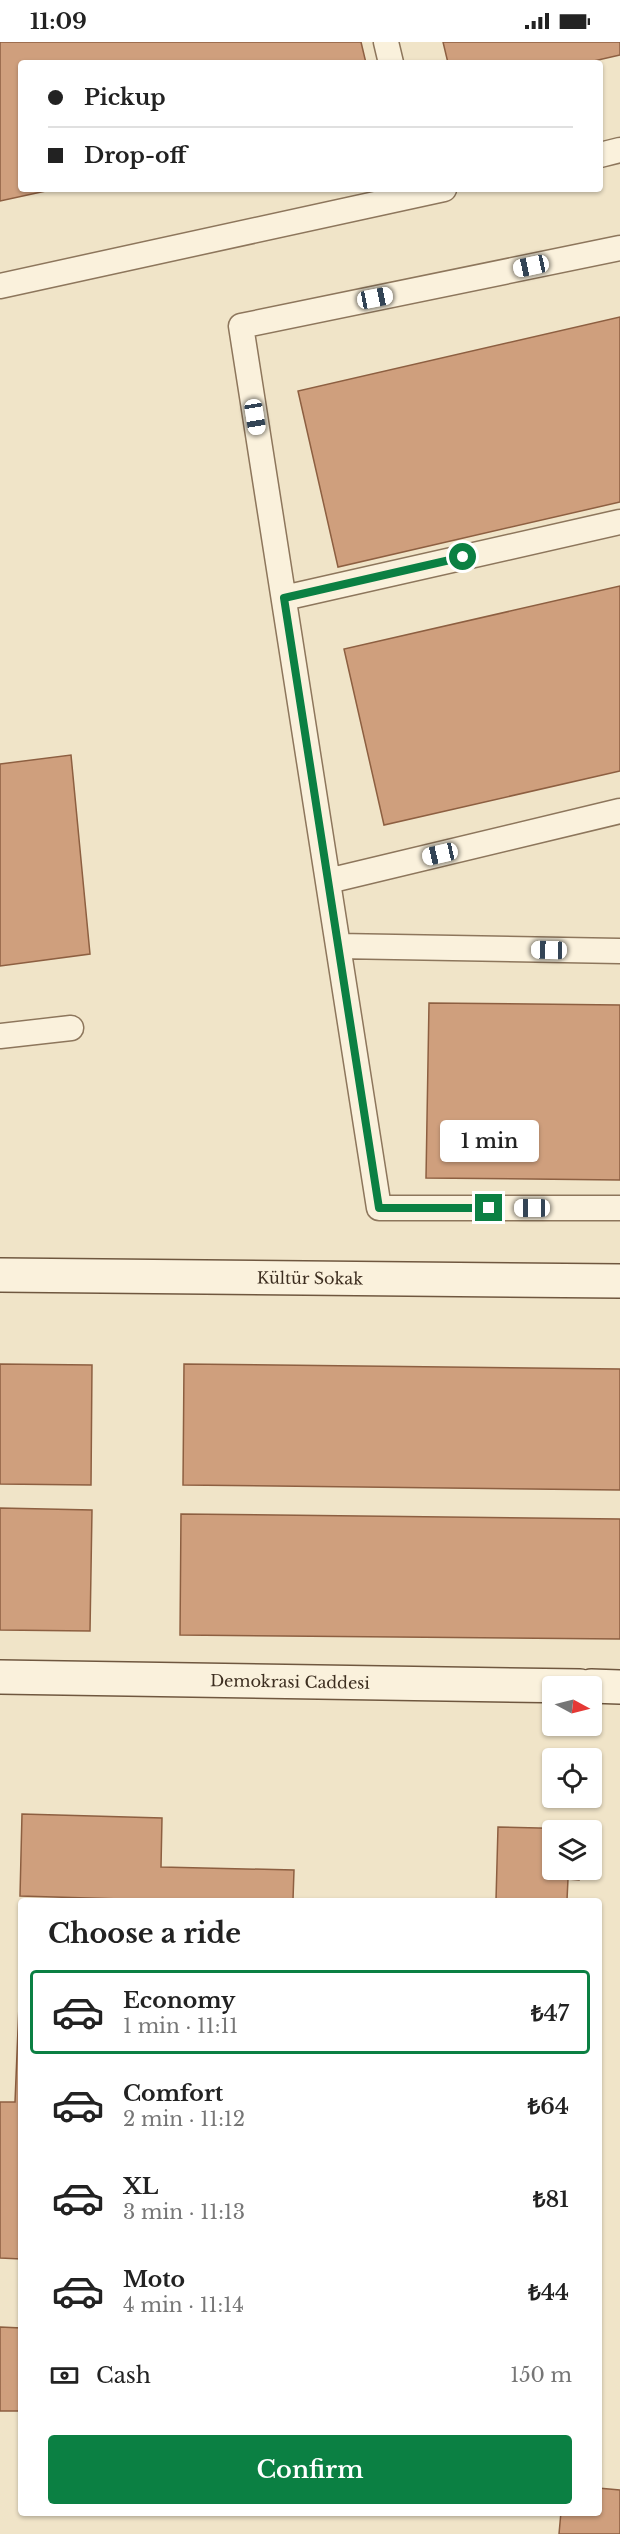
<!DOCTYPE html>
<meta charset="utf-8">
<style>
:root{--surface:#fff;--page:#f2f2f2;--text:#222;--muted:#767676;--line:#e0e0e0;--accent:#0b8043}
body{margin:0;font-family:"Libre Baskerville",serif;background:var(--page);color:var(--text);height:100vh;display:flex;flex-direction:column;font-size:22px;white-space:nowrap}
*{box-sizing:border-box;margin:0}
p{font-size:20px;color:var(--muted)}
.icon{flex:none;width:33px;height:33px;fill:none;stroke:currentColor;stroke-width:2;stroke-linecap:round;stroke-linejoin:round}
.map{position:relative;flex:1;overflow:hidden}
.drawer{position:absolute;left:18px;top:1856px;width:584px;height:618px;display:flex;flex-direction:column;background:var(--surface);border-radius:6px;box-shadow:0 2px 4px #0004}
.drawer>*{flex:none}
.guide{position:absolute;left:18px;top:18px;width:585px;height:132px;border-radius:6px;box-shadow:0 2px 4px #0004;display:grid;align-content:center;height:132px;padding:0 30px;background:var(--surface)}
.needle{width:39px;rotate:97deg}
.controls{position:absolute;left:542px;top:1634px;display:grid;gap:12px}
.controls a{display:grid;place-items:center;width:60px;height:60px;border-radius:6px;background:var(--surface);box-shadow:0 2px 4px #0004;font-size:30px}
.end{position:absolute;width:27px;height:27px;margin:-14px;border:8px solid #0b8043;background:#fff;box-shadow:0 0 0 3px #fff}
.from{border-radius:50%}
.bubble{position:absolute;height:42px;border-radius:6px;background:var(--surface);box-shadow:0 2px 4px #0004;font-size:20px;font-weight:600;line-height:42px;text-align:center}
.car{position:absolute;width:18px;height:36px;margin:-18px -9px;border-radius:8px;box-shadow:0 0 4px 2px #0007;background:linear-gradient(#fff 24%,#345 0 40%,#fff 0 76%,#345 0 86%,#fff 0)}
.guide b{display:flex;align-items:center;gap:21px;height:57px;font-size:22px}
.guide b+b{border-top:2px solid var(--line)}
.guide i{width:15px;height:15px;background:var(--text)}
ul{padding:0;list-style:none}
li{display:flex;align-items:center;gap:18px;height:84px;margin:0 12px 9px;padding:0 18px;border:3px solid transparent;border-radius:6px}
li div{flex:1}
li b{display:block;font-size:22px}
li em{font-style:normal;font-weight:600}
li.on{border-color:var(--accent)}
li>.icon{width:54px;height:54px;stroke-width:1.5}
h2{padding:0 30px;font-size:27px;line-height:72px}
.pay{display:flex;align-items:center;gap:15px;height:66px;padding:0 30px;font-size:22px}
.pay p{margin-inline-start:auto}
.cta{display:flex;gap:12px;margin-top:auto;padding:12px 30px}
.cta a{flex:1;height:69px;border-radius:6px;background:var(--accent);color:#fff;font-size:24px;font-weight:600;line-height:69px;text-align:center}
.status{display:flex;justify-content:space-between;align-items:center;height:42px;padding:0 30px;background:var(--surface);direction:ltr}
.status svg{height:16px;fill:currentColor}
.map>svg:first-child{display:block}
.building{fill:#cf9f7d;stroke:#8d5f41;stroke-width:1.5}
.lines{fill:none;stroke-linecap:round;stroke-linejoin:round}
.lane-casing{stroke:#8d765c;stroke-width:27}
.secondary-casing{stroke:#6f573f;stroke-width:36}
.lane{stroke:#faf1dc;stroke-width:24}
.secondary{stroke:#faf1dc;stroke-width:33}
.route{stroke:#0b8043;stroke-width:8}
.labels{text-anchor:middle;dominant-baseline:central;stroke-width:4.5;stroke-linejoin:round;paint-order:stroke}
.street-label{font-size:16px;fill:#3d2e20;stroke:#f7eed8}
</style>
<div class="status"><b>11:09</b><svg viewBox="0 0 49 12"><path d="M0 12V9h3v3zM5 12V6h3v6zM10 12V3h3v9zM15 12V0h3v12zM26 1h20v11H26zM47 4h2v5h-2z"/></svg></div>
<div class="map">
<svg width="620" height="2492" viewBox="0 0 620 2492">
<rect width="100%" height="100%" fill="#f0e4c8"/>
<!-- building -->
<path class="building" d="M0,0H361L366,21H21V147H55L0,159Z
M443,0H620V13L585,21H448Z
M620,275V460L338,525L298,349Z
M620,544V729L384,783L344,607Z
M71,713L90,912L0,924V722Z
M429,961L620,963V1138L426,1136Z
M0,1322L92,1323L91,1443L0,1442Z
M184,1322L620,1327V1448L183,1443Z
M0,1466L92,1468L90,1589L0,1588Z
M181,1472L620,1477V1597L180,1593Z
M22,1772L162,1776L161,1825L294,1828L293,1858H156L20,1854Z
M498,1785L580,1787L552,1788V1827H579V1838L568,1837L567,1858H496Z
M20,1939H21V2217L0,2216V2060H15Z
M0,2285L21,2286V2369H0Z
M598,2446L620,2448V2492H559L561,2470H598Z"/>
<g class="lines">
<!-- lane casing -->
<g class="lane-casing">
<path id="lane" d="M386,0L391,21
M600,113L620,108
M620,206L241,284L379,1166H620
M0,244L444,147
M284,556L620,480
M328,839L620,769
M338,904L620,909
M0,994L71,986"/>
</g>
<!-- secondary casing -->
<g class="secondary-casing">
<g id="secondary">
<path id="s1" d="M0,1233L620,1239"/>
<path id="s2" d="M0,1635L580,1644"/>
<path d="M591,1644L620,1645"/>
</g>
</g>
<!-- lane -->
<use href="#lane" class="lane"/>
<!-- secondary -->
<use href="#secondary" class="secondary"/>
</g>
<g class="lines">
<!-- route -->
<path class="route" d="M463,515L284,556L379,1166H489"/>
</g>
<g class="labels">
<!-- street labels -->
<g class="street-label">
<text stroke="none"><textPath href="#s1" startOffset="310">Kültür Sokak</textPath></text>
<text stroke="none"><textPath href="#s2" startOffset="290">Demokrasi Caddesi</textPath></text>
</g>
</g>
</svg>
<div class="controls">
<a><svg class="needle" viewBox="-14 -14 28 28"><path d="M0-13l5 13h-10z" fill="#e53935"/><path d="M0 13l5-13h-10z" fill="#767676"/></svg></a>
<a><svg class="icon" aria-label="locate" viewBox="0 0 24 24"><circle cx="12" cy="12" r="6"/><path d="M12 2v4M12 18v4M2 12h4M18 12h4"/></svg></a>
<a><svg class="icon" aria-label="layers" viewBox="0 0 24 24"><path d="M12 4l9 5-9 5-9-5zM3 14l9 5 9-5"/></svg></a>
</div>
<i class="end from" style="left:463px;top:515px"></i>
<i class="end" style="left:489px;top:1166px"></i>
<div class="bubble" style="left:440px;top:1078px;width:99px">1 min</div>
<i class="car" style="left:531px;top:224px;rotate:258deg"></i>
<i class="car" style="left:375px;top:256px;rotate:79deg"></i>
<i class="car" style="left:255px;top:375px;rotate:171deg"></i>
<i class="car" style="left:440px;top:812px;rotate:257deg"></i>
<i class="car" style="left:549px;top:908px;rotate:271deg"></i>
<i class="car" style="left:532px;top:1166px;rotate:270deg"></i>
<div class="guide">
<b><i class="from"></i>Pickup</b>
<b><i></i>Drop-off</b>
</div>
<section class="drawer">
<h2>Choose a ride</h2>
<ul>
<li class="on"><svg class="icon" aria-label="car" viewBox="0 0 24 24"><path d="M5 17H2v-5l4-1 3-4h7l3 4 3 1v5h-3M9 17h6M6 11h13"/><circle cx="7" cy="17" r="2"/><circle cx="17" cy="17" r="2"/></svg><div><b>Economy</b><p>1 min · 11:11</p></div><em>₺47</em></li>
<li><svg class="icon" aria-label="car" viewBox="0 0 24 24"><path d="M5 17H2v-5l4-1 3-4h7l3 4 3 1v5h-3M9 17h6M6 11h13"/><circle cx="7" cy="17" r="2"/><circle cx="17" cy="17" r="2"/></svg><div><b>Comfort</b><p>2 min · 11:12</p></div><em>₺64</em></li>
<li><svg class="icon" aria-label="car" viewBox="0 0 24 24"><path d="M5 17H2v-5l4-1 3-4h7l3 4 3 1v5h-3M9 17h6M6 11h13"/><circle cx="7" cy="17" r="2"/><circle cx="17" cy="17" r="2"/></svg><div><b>XL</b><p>3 min · 11:13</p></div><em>₺81</em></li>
<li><svg class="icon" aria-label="car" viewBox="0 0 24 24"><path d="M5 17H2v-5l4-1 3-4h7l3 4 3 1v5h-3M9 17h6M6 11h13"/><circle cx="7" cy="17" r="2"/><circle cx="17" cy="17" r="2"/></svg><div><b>Moto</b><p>4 min · 11:14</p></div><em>₺44</em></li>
</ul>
<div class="pay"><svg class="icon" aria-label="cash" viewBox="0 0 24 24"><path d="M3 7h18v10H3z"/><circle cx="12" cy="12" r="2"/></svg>Cash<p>150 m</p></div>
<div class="cta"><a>Confirm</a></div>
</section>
</div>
